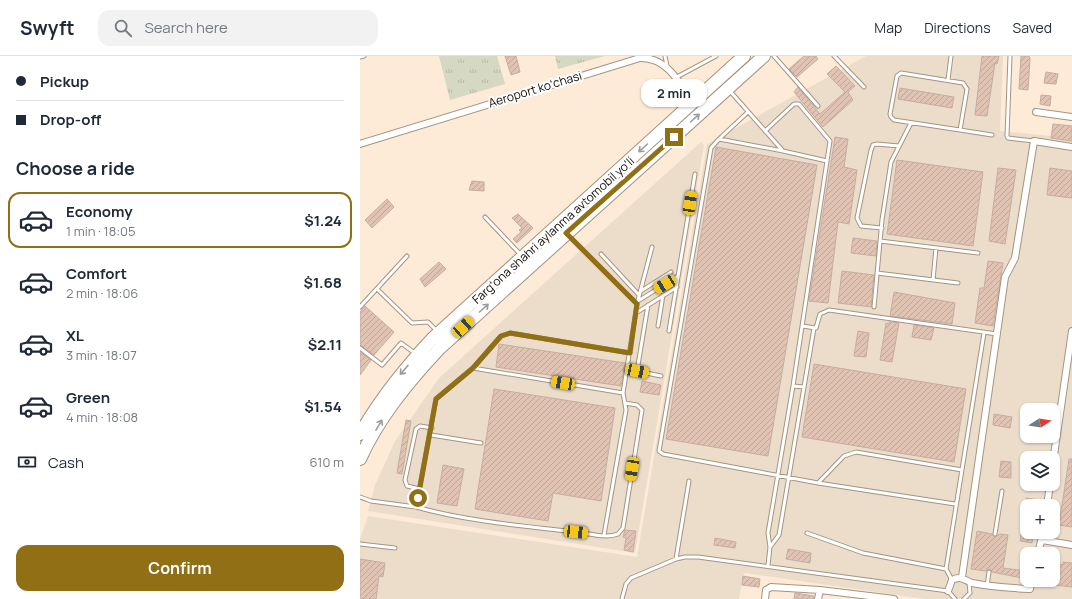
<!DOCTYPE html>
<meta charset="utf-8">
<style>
:root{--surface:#fff;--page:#f2f2f3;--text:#1f2937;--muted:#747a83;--line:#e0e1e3;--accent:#916f15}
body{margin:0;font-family:Manrope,sans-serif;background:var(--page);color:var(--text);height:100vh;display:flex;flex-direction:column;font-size:15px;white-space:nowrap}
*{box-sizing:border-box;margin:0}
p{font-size:13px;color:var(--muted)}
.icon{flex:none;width:22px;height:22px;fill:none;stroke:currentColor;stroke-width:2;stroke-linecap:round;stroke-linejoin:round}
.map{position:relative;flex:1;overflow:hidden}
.side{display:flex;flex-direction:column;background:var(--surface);width:360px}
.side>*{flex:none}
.banner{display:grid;align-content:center;height:88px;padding:0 16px;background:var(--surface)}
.needle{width:26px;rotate:78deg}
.controls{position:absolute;left:660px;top:347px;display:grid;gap:8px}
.controls a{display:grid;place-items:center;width:40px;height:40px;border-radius:8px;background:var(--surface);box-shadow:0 1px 3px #0004;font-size:20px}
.end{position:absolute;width:18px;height:18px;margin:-9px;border:5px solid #916f15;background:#fff;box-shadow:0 0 0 2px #fff}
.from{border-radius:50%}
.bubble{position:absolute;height:28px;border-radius:12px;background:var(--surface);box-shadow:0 1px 3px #0004;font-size:13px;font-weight:700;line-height:28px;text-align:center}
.car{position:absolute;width:12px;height:24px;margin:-12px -6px;border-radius:5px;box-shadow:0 0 3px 1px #0007;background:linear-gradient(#f5c518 24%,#345 0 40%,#f5c518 0 76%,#345 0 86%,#f5c518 0)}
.banner b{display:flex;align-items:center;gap:14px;height:38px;font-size:15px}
.banner b+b{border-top:1px solid var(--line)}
.banner i{width:10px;height:10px;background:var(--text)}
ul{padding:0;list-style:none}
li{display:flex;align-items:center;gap:12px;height:56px;margin:0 8px 6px;padding:0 8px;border:2px solid transparent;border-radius:12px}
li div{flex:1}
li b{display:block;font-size:15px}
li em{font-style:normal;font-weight:700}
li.active{border-color:var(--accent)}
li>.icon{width:36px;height:36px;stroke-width:1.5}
h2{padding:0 16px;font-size:18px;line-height:48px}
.pay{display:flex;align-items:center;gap:10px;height:44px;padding:0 16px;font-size:15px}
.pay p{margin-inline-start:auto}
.primary-button{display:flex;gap:8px;margin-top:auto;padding:8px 16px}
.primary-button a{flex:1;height:46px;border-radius:12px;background:var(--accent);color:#fff;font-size:16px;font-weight:700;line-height:46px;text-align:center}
header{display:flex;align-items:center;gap:24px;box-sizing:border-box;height:56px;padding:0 20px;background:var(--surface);border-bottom:1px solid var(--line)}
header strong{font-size:19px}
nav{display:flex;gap:22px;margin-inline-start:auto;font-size:14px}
.search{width:280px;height:36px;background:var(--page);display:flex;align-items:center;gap:10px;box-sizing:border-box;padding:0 14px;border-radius:12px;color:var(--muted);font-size:15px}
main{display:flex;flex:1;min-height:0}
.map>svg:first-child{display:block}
.industrial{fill:#ecddcb;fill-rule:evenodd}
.grass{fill:url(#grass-tufts)}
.building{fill:url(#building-hatch);stroke:#c5ada1}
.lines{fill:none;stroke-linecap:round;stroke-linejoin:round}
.lane-casing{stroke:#a49481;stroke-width:5}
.street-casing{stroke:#a49481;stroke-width:8}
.highway-casing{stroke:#a49481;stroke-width:14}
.lane{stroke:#fff;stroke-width:3}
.street{stroke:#fff;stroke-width:6}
.highway{stroke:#fff;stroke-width:12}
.oneway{stroke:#9f9d9b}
.route{stroke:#916f15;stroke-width:5}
.labels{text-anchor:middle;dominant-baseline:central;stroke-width:4;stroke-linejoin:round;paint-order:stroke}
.street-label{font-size:12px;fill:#100b05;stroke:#fff}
</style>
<header>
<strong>Swyft</strong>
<div class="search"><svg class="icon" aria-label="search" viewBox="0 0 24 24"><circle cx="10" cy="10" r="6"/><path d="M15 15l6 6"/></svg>Search here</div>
<nav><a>Map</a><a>Directions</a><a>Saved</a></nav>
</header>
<main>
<section class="side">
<div class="banner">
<b><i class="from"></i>Pickup</b>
<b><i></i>Drop-off</b>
</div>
<h2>Choose a ride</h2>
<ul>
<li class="active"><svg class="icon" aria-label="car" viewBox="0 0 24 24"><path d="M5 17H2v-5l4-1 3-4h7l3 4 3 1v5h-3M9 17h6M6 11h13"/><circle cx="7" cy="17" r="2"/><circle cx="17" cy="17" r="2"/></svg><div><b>Economy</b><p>1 min · 18:05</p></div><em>$1.24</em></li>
<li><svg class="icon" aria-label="car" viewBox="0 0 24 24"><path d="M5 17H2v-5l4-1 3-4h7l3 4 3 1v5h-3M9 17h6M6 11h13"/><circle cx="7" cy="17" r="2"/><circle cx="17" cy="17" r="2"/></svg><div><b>Comfort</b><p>2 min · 18:06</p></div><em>$1.68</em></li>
<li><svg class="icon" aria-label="car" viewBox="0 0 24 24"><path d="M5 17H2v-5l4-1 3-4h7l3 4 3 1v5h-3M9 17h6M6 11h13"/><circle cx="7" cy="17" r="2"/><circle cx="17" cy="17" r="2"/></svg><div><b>XL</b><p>3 min · 18:07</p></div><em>$2.11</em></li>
<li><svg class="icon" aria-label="car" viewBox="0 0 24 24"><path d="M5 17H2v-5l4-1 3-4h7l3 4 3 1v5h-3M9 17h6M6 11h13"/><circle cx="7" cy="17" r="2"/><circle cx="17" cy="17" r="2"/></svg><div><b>Green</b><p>4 min · 18:08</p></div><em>$1.54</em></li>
</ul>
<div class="pay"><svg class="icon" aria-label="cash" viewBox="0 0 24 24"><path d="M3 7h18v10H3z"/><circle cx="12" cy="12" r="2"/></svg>Cash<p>610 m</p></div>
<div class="primary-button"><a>Confirm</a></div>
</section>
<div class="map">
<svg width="712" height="543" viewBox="0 0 712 543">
<defs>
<pattern id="grass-tufts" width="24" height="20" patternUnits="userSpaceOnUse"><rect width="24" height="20" fill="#d5d8c2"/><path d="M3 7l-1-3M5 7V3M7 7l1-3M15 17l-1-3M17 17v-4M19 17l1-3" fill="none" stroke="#b6b8a5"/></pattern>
<pattern id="building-hatch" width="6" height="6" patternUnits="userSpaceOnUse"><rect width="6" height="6" fill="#e1c3b4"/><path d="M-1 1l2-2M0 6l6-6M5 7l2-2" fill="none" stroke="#c0a699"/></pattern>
</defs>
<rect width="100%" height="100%" fill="#fdebd7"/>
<!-- industrial -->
<path class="industrial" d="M506,0H643L640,75L712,82V543H565L384,517L379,543H0V483L8,460L277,501L347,88ZM667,354H693V380H667ZM667,402H693V428H667ZM667,450H693V476H667ZM667,498H693V524H667Z
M341,86L344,89L275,497L8,455L15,429L35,385L79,322Z"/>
<!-- grass -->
<path class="grass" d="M79,0H137L145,28L90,44Z
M195,0H245L198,13Z"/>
<!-- building -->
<path class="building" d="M145,0H156L160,16L151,19Z
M444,0H456L458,3L437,21L429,13Z
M622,0H639L637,8L635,7L627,60L615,59Z
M661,0H669L670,3L668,34L659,33Z
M476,10L495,30L488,36L493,44L463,71L434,36L438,31L460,58L485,36L467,18Z
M686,16L698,18L696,28L684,27Z
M540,32L594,41L592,52L538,43Z
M681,39L691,40L690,50L680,48Z
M693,68L712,70V85L691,82Z
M475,81L488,83L484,111L497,114L489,168L478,166L468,247L449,245Z
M356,91L457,109L408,400L306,383Z
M537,104L623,116L613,190L527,178Z
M638,112L656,114L645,188L629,185Z
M690,112L712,115V142L687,139Z
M112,125L124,126V135L109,134Z
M27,143L34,151L12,172L5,164Z
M158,158L173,172L157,187L153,183L161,176L159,174L162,172L152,162Z
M493,182L517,185L516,200L491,197Z
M628,205L643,207L633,270L615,267L620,232H624Z
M79,206L86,213L65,231L60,223Z
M482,215L514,219L511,251L478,247Z
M534,236L595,247L592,268L530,260Z
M5,250L34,276L14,299L0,289V256Z
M529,266L539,267L532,306L520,304L526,267L529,268Z
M554,269L574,272L571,284L552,281Z
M498,275L509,277L506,301L494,300Z
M139,288L265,307L261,330L136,311Z
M0,296L11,304L0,319Z
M454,308L606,333L594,406L442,381Z
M282,325L301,329L299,339L280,336Z
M134,333L255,352L241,445L193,437L188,465L115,453Z
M634,358L652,361L650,372L633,369Z
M46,364L51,365L42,418L37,417Z
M709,403H712V471L699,469Z
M641,405L651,406V422L639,421Z
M83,409L104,413L97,450L77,447Z
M666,442L678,444L677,450H665Z
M664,460L667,461V476H673L672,487L660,485Z
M265,474L276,475L273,496L264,494L266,482L263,481Z
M617,475L632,478L635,481L640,478L648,479L643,512L667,515V523L632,516L630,513L626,515L611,513Z
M355,482L376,486L375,492L354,489Z
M428,493L451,497L450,507L426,503Z
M0,503L25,507L23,521L19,520L16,543H0Z
M703,506L712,507V531L677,527L678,524H693V507L703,509Z
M383,520L400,523L399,531L382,529Z
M435,537L454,540V543H434Z"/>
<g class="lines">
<!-- lane casing -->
<g class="lane-casing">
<path id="lane" d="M305,0L307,10
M414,0L458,50
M474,0L504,31
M650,0L647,80L648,82L674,85
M0,1L4,0
M541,17L603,27L607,33L600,74L534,64L531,61L530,58L537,20Z
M315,22L356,0
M588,24L591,0
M369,34L423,95L467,105L433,330L408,477L410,491L408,509
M600,74L632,79
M405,75L434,48H439L470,85L467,105
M359,83L388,56
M423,95L359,83L351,92L299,395L303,398L458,427L595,448
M125,161L161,199
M522,172L501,170L497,162L511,94L513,89L517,88L539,90
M520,185L618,197
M241,198L279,239
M517,217L598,227
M573,224L576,192
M17,233L52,267L68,266L77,275
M281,235L311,216
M278,245L318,220
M277,248L292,191
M0,251L47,200
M514,251L522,164L531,106L551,67
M276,257L317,231
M298,270L303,239
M442,270L456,272L460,258L469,254L637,278
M309,275L335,118
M0,292L22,309L41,287L56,298
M113,312L141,280L150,277L270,297
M267,313L301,320
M277,315L288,249
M433,330L444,331
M71,379L121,387
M458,427L484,400L496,396L602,414
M60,433L47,430L45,424L56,373L60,370L72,372
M0,441L11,445L56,451L76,343L113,312L263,337L277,248L209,180
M56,451C106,465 163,470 216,476C228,477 246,483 258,478L263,472L282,354L277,349L265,347
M447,477L503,497L586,513
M635,478L642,435
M244,479L266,354L263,337
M0,488L35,492
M410,491L419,479L454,272
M316,503L329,425
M592,524L586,513L624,277
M627,530L629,516
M262,543L266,528L271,522L316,503L325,501H338L588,535L595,543
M604,543L610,537L609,526"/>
</g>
<!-- street casing -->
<g class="street-casing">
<path id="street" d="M676,56L712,61
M0,88L280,2C307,1 320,27 333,47
M693,406L712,275
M687,450L690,428
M682,484L712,489
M678,498L683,476
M602,521L645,221L655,202L674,85L712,91
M588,535L592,524C601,519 604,524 612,527C631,531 651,532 670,533L672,524
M405,543L406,534L411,531L460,534L534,543
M458,543L460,534"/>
</g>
<!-- highway casing -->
<g class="highway-casing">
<path id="highway" d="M0,378C20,343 44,313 72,283L384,0
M0,403C19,361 49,325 80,292L404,0"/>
</g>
<!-- lane -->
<use href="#lane" class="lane"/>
<!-- street -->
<use href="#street" class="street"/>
<!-- highway -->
<use href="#highway" class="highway"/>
</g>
<!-- one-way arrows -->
<defs><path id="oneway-shaft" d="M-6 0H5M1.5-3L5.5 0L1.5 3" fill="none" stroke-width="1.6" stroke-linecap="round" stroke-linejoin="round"/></defs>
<g class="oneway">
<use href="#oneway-shaft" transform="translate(335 62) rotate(-42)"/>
<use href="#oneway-shaft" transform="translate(283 92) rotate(138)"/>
<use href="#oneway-shaft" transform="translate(124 252) rotate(-42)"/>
<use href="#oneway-shaft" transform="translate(44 314) rotate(131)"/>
<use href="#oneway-shaft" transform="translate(19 369) rotate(-59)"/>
</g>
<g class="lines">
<!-- route -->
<path class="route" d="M58,442L76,343L113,312L141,280L150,277L270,297L277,248L206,177L314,81"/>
</g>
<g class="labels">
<!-- street labels -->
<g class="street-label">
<text transform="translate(175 33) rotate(-17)">Aeroport koʻchasi</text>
<text transform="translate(193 174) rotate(-42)">Fargʻona shahri aylanma avtomobil yoʻli</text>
</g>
</g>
</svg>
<div class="controls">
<a><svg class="needle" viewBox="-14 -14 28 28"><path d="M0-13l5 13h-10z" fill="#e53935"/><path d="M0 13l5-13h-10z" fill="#747a83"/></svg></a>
<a><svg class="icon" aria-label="layers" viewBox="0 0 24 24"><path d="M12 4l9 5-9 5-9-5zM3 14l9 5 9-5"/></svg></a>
<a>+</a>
<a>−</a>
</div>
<i class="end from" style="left:58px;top:442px"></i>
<i class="end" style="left:314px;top:81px"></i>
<div class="bubble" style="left:281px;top:23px;width:66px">2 min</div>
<i class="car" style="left:330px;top:147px;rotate:9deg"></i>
<i class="car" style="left:305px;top:228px;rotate:239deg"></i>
<i class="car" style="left:103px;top:271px;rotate:48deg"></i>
<i class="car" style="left:277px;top:315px;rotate:102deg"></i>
<i class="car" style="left:203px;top:327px;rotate:280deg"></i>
<i class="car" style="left:272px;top:413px;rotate:189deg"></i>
<i class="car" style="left:216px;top:476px;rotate:96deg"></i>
</div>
</main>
